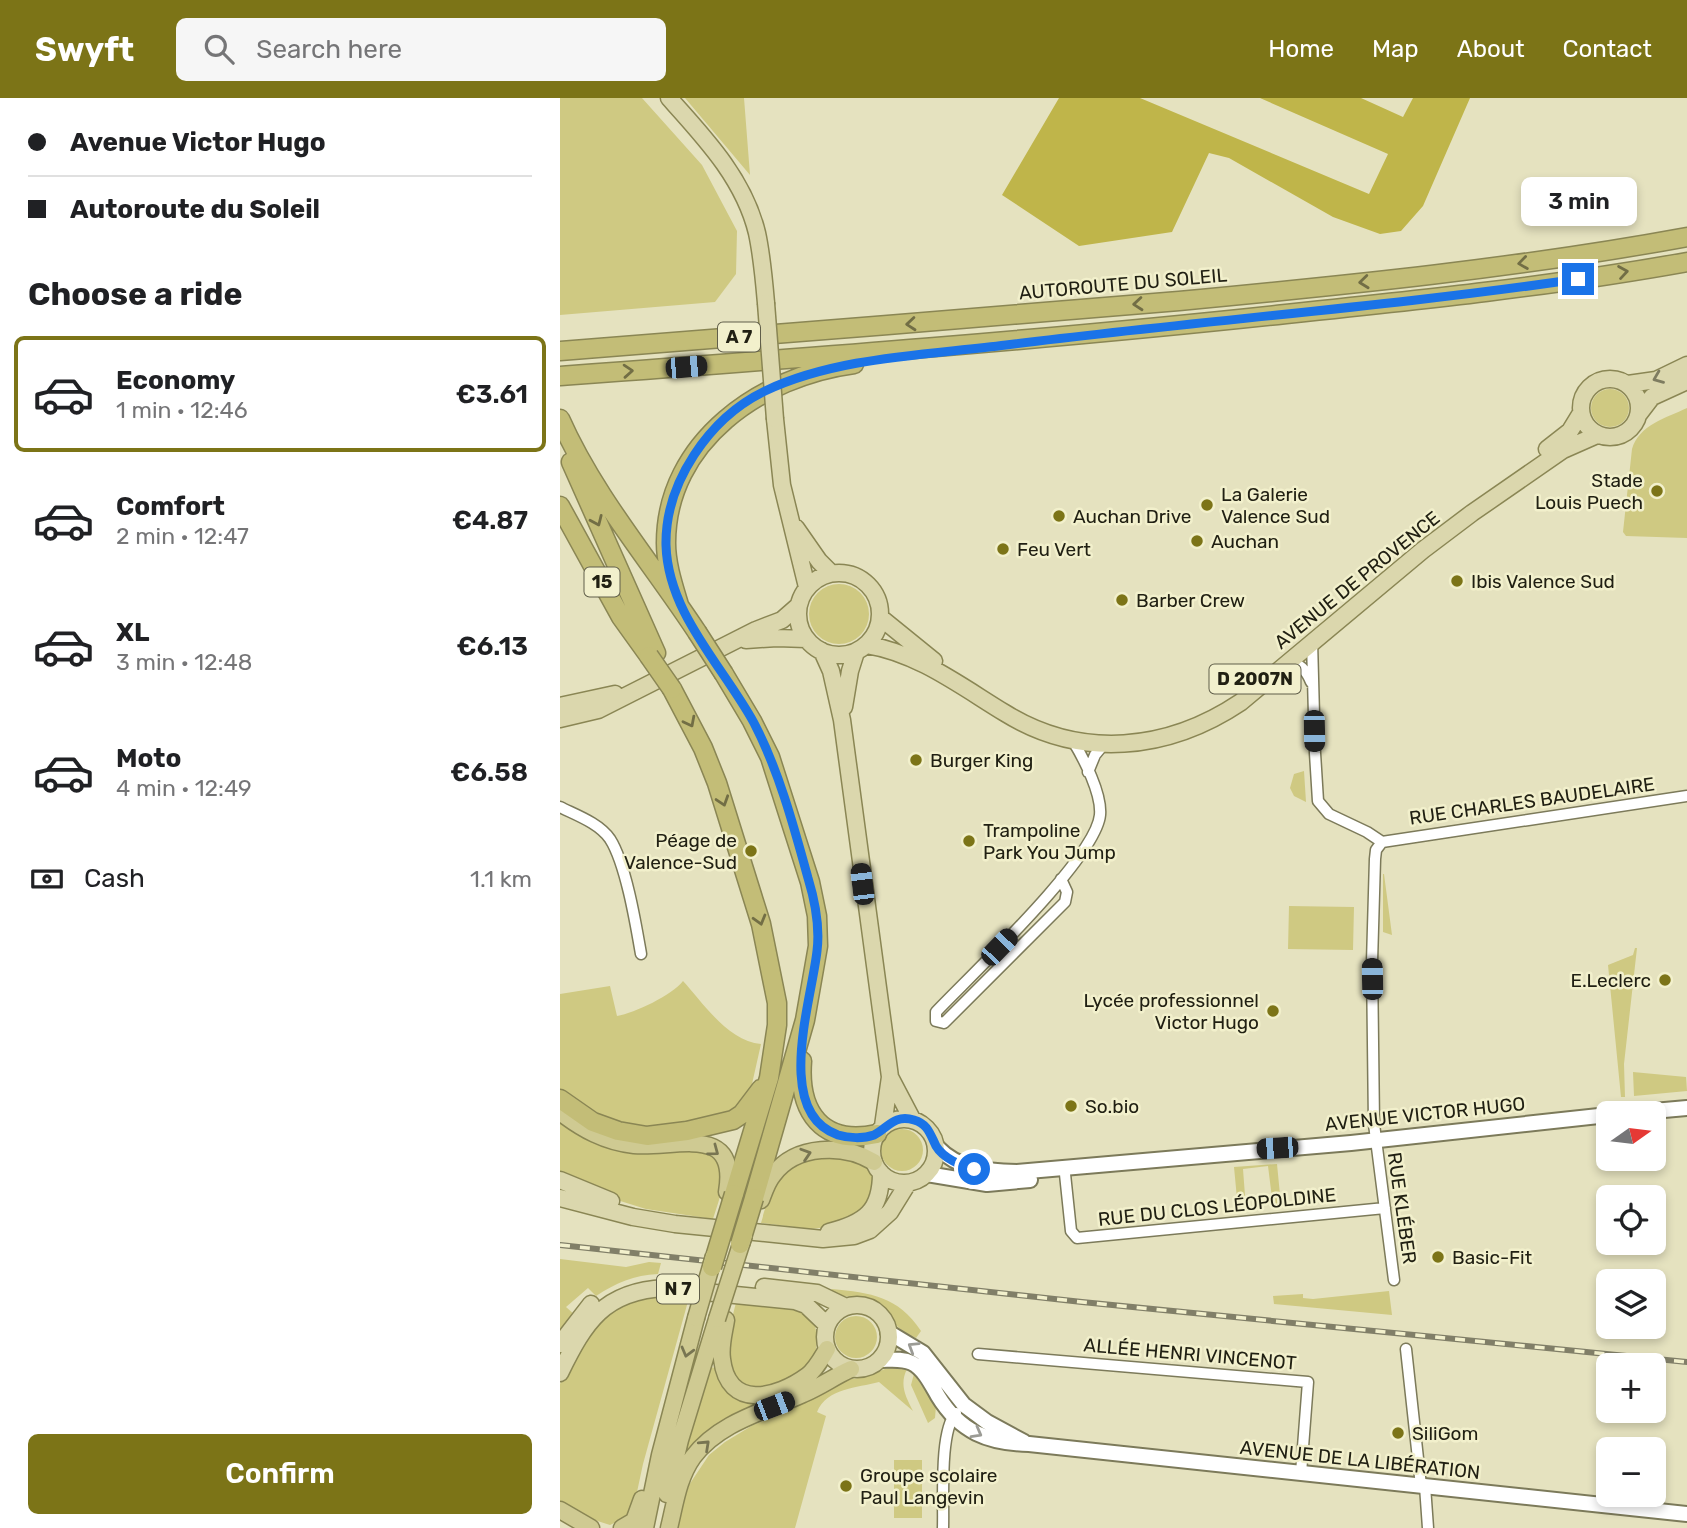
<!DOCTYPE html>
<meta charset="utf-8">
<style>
:root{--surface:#fff;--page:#f6f6f6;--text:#202124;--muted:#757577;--line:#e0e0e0;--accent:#7c7417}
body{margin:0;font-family:Rubik,sans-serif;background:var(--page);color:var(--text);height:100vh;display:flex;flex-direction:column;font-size:26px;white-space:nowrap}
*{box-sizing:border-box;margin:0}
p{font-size:23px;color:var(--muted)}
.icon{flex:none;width:38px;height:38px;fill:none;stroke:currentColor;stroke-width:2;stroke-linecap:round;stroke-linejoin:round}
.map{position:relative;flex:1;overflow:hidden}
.drawer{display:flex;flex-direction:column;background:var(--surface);width:560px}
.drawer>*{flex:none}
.guide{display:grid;align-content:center;height:154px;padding:0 28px;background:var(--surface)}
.needle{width:46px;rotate:76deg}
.tools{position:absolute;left:1036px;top:1003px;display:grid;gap:14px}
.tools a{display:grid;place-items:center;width:70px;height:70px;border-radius:10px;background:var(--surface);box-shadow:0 4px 10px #0003;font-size:35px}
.end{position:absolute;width:32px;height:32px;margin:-16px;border:9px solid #1a73e8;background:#fff;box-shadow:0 0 0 4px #fff}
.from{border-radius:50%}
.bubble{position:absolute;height:49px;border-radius:10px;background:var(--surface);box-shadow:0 4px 10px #0003;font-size:23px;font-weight:600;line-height:49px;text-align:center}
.car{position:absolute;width:21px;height:42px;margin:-21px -10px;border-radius:9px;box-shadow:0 0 5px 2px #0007;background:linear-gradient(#222 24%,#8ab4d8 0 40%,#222 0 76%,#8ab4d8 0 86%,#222 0)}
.guide b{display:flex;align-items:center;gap:24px;height:66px;font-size:26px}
.guide b+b{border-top:2px solid var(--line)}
.guide i{width:18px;height:18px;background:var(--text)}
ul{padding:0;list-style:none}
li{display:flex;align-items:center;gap:21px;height:116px;margin:0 14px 10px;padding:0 14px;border:4px solid transparent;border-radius:10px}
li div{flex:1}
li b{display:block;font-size:26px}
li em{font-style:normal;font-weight:600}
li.selected{border-color:var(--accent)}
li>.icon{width:63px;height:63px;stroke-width:1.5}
h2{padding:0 28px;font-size:32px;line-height:84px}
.pay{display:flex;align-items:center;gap:18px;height:77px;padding:0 28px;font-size:26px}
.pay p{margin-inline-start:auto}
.button{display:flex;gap:14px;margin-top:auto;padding:14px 28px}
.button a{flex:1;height:80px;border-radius:10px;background:var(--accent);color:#fff;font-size:28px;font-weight:600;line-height:80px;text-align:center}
header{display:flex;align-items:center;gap:42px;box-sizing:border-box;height:98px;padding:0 35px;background:var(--accent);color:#fff}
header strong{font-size:33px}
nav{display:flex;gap:38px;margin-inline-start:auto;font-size:24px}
.search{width:490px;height:63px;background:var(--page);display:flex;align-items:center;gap:18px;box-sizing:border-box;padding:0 24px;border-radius:10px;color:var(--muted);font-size:26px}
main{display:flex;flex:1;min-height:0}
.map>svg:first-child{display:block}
.green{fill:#cfc982}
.forest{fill:#bfb54a}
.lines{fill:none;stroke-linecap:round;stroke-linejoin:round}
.minor-casing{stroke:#7c7a5a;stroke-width:13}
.secondary-casing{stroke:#7c7a5a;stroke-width:18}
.primary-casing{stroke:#8a8654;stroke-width:19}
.trunk-casing{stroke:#8a8654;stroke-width:19}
.motorway-casing{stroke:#8a8654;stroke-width:21}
.minor{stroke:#fff;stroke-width:10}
.secondary{stroke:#fff;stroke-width:14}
.primary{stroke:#dbd7ad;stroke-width:16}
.trunk{stroke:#cfca92;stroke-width:16}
.motorway{stroke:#c3bd77;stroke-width:18}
.rail-casing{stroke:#817f68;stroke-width:6}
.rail{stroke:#f2f0cc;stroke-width:3.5;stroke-dasharray:10;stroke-linecap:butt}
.primary-bridge-casing{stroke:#8a8654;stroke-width:19;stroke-linecap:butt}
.trunk-bridge-casing{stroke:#8a8654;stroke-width:19;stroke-linecap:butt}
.motorway-bridge-casing{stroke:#8a8654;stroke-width:21;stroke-linecap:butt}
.primary-bridge{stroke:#dbd7ad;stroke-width:16}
.trunk-bridge{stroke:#cfca92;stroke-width:16}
.motorway-bridge{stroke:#c3bd77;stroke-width:18}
.oneway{stroke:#726e45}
.oneway2{stroke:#7e7c60}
.oneway3{stroke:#787552}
.oneway4{stroke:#9b9b95}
.route{stroke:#1a73e8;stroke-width:9}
.poi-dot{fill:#7c7417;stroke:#f2f0cc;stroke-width:2.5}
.labels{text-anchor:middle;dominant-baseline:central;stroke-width:5;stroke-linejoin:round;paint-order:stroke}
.shield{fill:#f2f0cc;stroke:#605e4a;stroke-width:2}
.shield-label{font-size:18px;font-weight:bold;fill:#212013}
.street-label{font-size:19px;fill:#212013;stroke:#f2f0cc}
.poi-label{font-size:19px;fill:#212013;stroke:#f2f0cc;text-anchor:start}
</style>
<header>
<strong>Swyft</strong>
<div class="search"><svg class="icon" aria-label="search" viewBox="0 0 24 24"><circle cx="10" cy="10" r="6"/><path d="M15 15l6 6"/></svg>Search here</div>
<nav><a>Home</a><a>Map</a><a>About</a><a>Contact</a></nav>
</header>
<main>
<section class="drawer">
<div class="guide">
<b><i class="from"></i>Avenue Victor Hugo</b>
<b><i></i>Autoroute du Soleil</b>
</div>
<h2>Choose a ride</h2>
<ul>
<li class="selected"><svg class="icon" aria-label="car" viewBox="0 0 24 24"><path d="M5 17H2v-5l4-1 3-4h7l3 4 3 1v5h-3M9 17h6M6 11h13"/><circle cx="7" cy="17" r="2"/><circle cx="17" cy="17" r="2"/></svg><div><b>Economy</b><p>1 min · 12:46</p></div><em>€3.61</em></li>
<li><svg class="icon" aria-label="car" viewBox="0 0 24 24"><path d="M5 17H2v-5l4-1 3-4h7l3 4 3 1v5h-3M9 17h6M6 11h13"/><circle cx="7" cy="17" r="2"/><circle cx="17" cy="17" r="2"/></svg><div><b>Comfort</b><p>2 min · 12:47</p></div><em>€4.87</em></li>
<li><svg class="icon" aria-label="car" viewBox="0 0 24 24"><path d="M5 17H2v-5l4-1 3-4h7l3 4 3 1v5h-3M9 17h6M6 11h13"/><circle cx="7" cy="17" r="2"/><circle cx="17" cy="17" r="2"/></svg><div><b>XL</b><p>3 min · 12:48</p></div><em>€6.13</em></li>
<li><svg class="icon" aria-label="car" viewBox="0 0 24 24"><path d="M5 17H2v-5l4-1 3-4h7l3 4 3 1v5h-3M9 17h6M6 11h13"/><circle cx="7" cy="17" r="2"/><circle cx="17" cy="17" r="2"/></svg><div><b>Moto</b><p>4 min · 12:49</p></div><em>€6.58</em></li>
</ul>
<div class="pay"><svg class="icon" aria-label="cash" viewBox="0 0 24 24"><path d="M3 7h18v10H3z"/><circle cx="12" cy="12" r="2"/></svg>Cash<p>1.1 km</p></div>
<div class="button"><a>Confirm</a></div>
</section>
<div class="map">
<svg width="1127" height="1430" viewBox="0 0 1127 1430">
<rect width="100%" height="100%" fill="#e5e2bf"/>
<!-- green -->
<path class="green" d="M0,0H82L142,67L177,133L176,176L155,204L0,217Z
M125,0H184L190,77Z
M1031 310a19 19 0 1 1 38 0a19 19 0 1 1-38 0Z
M1127,310V440L1066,438L1063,434L1072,351C1079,327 1106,320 1127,310Z
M249 516a30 30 0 1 1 60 0a30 30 0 1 1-60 0Z
M744,673L746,704L734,698L730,690L734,676Z
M823,776H824L832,837L823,834Z
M729,808L794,809L793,852L728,851Z
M1075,850H1077L1064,966L1065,999H1061L1048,867L1073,857Z
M123,883C143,905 168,943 201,946L192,986L185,1004L176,1012L157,1020L97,1032L45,1025L0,994V896L50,888L57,918C75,915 112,897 123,883Z
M1073,974L1126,979L1127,993L1074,998Z
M0,1018L142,1050C173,1073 163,1088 153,1121L86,1111L57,1102L0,1079Z
M321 1052a21 21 0 1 1 42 0a21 21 0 1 1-42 0Z
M258,1057C277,1060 316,1059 316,1087C316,1095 309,1105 305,1112L268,1129L251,1131L201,1125C214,1081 214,1075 258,1057Z
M717,1066L721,1107L713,1108L708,1068L683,1071L686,1111H678L674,1069Z
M0,1161L66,1169L89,1164L101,1165L98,1176C74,1177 56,1185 36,1198L28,1190L6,1209L15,1217L0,1239Z
M272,1191C311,1195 338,1198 361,1233L356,1240C349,1237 342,1234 337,1228C330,1220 329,1211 320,1205C304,1196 286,1202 270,1194Z
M829,1193L832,1217L714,1206L713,1198L743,1196V1200L753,1201Z
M130,1196L83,1366L74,1408L69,1418L50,1427L22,1418L0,1403V1286L30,1226L79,1197Z
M177,1201L241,1212L255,1224C256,1236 259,1251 253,1262C247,1273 232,1279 222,1284C213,1290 201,1293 191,1289C156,1278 170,1227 177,1201Z
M275 1239a21 21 0 1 1 42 0a21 21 0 1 1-42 0Z
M332,1268L347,1271C339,1287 346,1299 353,1313L319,1284C297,1290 267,1290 257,1314L266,1318L235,1430H116L129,1387L149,1357L165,1344L193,1327L227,1314L284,1282L306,1279Z
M151,1269L155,1270C163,1290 172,1302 193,1306L194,1311L130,1352L126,1351Z
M354,1276L376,1308L375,1320L368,1325L351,1287Z
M334,1362H362V1420H334Z"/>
<!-- forest -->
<path class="forest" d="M499,0H580L809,96L828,56L700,0H801L843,19L853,0H910L863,108L841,133L820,136L773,119L669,60L649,55L612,134L519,148L442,97Z"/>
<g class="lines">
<!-- minor casing -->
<g class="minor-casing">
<path id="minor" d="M752,543L755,655L758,703L769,716L807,734L822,744
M729,564C741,565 747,574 751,584
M528,674L535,657L544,646
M0,709C16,717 39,725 50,741C66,766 76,827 81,856
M822,744L816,752L815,761L812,864L814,1026L834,1182
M822,744L1127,698
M501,781L507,794L505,804L384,925L376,923V914C410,878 536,760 540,717C542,696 524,661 513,643
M505,1076L511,1133L517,1140L825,1110
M846,1251L861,1388
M418,1256L748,1284L741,1375
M865,1388L868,1430
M383,1430C384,1403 379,1333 396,1315"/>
</g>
<!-- secondary casing -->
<g class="secondary-casing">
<path id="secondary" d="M1071,1015L1127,1010
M377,1049C399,1072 426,1073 457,1074L791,1045L1048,1017
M367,1076L427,1086L470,1082
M328,1234L363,1255L404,1307L427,1324L464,1344
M320,1262C330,1262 342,1260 352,1265C364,1271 371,1286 378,1298C400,1334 428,1345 469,1346L1127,1416"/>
</g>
<!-- primary casing -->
<g class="primary-casing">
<path id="primary" d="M109,0C145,40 184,81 197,135C202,158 204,182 206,205
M1021 310a29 29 0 1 1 58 0a29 29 0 1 1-58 0Z
M1068,286L1096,282L1127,267
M1079,316L1092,299L1127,283
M215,321L222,387L247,489
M987,351L1010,333L1021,315
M236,430L259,463L271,475
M238 516a41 41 0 1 1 82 0a41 41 0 1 1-82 0Z
M321,520L374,563
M186,542L217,540L246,541
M307,547C358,555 402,589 445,615C521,662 608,653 681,604L863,452L912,415L1003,352L1037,337
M262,553L271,573L282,622L330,979L323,1028
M0,608L55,596
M284,609L290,573L296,554
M0,621L38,612L196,532L222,522L238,508
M331,981L352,1021
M312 1053a32 32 0 1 1 64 0a32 32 0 1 1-64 0Z
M0,1082L51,1103
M0,1100L73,1119L115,1126L263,1141L294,1138L310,1132L330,1114L348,1085
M269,1134C305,1125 321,1113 321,1075
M204,1189L257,1195L286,1209
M265 1239a32 32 0 1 1 64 0a32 32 0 1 1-64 0Z
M0,1246L31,1206
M0,1275C25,1224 44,1193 105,1190L235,1203L246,1207L267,1227"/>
</g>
<!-- trunk casing -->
<g class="trunk-casing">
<path id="trunk" d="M0,1014C22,1031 45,1044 74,1047C114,1051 179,1024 167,1094
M201,1102C204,1094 207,1084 213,1077C236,1046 284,1046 314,1064
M166,1222C164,1235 160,1248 162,1261C168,1313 217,1300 247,1278C256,1271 261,1261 267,1251
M107,1396L120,1342L157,1221
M0,1412L31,1430
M62,1430L74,1423L82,1401
M85,1430L100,1357L136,1220
M109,1430C115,1406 118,1380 133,1359C159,1324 206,1313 243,1296C260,1289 275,1278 291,1271"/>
</g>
<!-- motorway casing -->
<g class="motorway-casing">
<path id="motorway" d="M0,253C206,236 413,221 619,203C788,187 959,170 1127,139
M0,278C242,260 485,242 726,216C860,202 994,188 1127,164
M0,321C34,398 91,464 137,534
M11,364L96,555
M0,408L61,519L89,558
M119,507C113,487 106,466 106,445C106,343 202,278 294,266
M164,576L192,623L210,659L250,784L257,818L258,848L245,922L194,1100
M112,591L143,650L157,685L201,826L217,905V927L209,980L174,1096
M242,963C238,1014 262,1048 317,1036
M0,1001L33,1024L58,1033L87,1038L127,1033L173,1022L182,1016L201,991"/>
</g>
<!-- minor -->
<use href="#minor" class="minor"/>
<!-- secondary -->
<use href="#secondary" class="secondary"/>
<!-- primary -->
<use href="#primary" class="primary"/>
<!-- trunk -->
<use href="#trunk" class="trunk"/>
<!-- motorway -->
<use href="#motorway" class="motorway"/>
<!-- rail casing -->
<g class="rail-casing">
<path id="rail" d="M0,1147L522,1204L1127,1264"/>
</g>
<!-- rail -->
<use href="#rail" class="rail"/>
<!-- primary-bridge casing -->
<g class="primary-bridge-casing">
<path id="primary-bridge" d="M206,205L215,321"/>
</g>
<!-- trunk-bridge casing -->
<g class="trunk-bridge-casing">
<path id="trunk-bridge" d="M136,1220L154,1158
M157,1221L184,1137"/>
</g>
<!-- motorway-bridge casing -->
<g class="motorway-bridge-casing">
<path id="motorway-bridge" d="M137,534L164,576
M89,558L112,591
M180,1146L194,1100
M152,1169L174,1096"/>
</g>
<!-- primary-bridge -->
<use href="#primary-bridge" class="primary-bridge"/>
<!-- trunk-bridge -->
<use href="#trunk-bridge" class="trunk-bridge"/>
<!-- motorway-bridge -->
<use href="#motorway-bridge" class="motorway-bridge"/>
</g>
<!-- one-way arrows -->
<defs><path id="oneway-chevron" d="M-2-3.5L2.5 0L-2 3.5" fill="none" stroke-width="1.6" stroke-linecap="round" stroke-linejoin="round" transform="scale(1.75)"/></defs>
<g class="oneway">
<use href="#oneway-chevron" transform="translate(963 165) rotate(172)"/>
<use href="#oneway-chevron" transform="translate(1063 174) rotate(-9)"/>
<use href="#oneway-chevron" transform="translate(804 184) rotate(174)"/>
<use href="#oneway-chevron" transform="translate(578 206) rotate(175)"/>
<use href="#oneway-chevron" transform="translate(351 226) rotate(175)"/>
<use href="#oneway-chevron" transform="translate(68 273) rotate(-4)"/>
<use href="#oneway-chevron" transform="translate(37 423) rotate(66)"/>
<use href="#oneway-chevron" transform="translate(130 624) rotate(63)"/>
<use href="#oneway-chevron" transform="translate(163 703) rotate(72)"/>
<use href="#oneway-chevron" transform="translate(200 822) rotate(74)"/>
</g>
<use class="oneway2" href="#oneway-chevron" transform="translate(1098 280) rotate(158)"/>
<g class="oneway3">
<use href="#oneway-chevron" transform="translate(154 1053) rotate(37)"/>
<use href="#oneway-chevron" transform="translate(246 1056) rotate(-18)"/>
<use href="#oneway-chevron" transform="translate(127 1254) rotate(105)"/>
<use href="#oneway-chevron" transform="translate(145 1347) rotate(-43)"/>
</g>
<g class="oneway4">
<use href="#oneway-chevron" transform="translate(353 1249) rotate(-148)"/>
<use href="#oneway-chevron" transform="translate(417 1335) rotate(29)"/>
</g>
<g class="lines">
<!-- route -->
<path class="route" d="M414,1071C401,1068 383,1060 376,1048C370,1036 368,1026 354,1022C334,1016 328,1030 314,1037C303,1041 288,1040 278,1037C213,1015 252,901 257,853C260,829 255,803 248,780C234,729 219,673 194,625C163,568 108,516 106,447C105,385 149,320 205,293C276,259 367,257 446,247C636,223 828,209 1018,181"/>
</g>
<!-- markers -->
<g class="poi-dot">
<circle cx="1097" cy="393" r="7"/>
<circle cx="647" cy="407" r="7"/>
<circle cx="499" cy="418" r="7"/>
<circle cx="637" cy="443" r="7"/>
<circle cx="443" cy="451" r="7"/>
<circle cx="897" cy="483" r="7"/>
<circle cx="562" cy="502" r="7"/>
<circle cx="356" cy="662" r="7"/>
<circle cx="409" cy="743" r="7"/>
<circle cx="191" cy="753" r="7"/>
<circle cx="1105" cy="882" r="7"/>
<circle cx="713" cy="913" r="7"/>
<circle cx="511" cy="1008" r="7"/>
<circle cx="878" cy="1159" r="7"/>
<circle cx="838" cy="1335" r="7"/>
<circle cx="286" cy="1388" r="7"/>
</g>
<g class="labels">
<!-- shield labels -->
<g class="shield">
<rect x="158" y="224.5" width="42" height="29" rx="5"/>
<rect x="24.5" y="469.5" width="35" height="29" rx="5"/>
<rect x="649.5" y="566.5" width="91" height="29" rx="5"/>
<rect x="97" y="1176.5" width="42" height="29" rx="5"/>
</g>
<g class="shield-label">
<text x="179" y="239">A 7</text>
<text x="42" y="484">15</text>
<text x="695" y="581">D 2007N</text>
<text x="118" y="1191">N 7</text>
</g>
<!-- street labels -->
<g class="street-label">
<text transform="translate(563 186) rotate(-5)">AUTOROUTE DU SOLEIL</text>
<text transform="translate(797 482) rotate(-39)">AVENUE DE PROVENCE</text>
<text transform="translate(972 703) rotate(-8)">RUE CHARLES BAUDELAIRE</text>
<text transform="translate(865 1016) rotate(-6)">AVENUE VICTOR HUGO</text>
<text transform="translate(657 1109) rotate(-6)">RUE DU CLOS LÉOPOLDINE</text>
<text transform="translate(842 1110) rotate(82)">RUE KLÉBER</text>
<text transform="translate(630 1256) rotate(5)">ALLÉE HENRI VINCENOT</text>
<text transform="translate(800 1362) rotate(6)">AVENUE DE LA LIBÉRATION</text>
</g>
<!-- poi labels -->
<g class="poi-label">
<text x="1083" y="382" text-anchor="end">Stade<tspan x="1083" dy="22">Louis Puech</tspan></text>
<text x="661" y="396">La Galerie<tspan x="661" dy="22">Valence Sud</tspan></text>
<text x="513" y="418">Auchan Drive</text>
<text x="651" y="443">Auchan</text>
<text x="457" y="451">Feu Vert</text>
<text x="911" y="483">Ibis Valence Sud</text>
<text x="576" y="502">Barber Crew</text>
<text x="370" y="662">Burger King</text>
<text x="423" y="732">Trampoline<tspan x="423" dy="22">Park You Jump</tspan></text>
<text x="177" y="742" text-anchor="end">Péage de<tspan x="177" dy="22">Valence-Sud</tspan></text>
<text x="1091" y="882" text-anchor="end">E.Leclerc</text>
<text x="699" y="902" text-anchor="end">Lycée professionnel<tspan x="699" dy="22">Victor Hugo</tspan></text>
<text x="525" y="1008">So.bio</text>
<text x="892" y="1159">Basic-Fit</text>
<text x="852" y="1335">SiliGom</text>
<text x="300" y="1377">Groupe scolaire<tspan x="300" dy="22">Paul Langevin</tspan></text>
</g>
</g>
</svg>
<div class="tools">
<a><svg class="needle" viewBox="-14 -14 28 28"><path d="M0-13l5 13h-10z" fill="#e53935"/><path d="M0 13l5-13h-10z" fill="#757577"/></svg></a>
<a><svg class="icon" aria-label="locate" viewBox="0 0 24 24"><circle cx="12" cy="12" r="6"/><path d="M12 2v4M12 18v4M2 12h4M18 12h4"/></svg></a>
<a><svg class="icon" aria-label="layers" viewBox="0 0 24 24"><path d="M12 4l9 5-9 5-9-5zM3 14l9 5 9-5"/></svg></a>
<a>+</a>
<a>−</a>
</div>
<i class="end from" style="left:414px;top:1071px"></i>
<i class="end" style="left:1018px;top:181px"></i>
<div class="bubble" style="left:961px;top:79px;width:116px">3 min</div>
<i class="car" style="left:126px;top:269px;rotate:85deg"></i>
<i class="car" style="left:754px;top:633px;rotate:179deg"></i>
<i class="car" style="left:302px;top:786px;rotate:353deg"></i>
<i class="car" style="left:439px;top:849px;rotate:44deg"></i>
<i class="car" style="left:812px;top:881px;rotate:359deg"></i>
<i class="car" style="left:717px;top:1050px;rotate:266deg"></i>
<i class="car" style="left:214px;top:1308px;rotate:69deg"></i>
</div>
</main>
